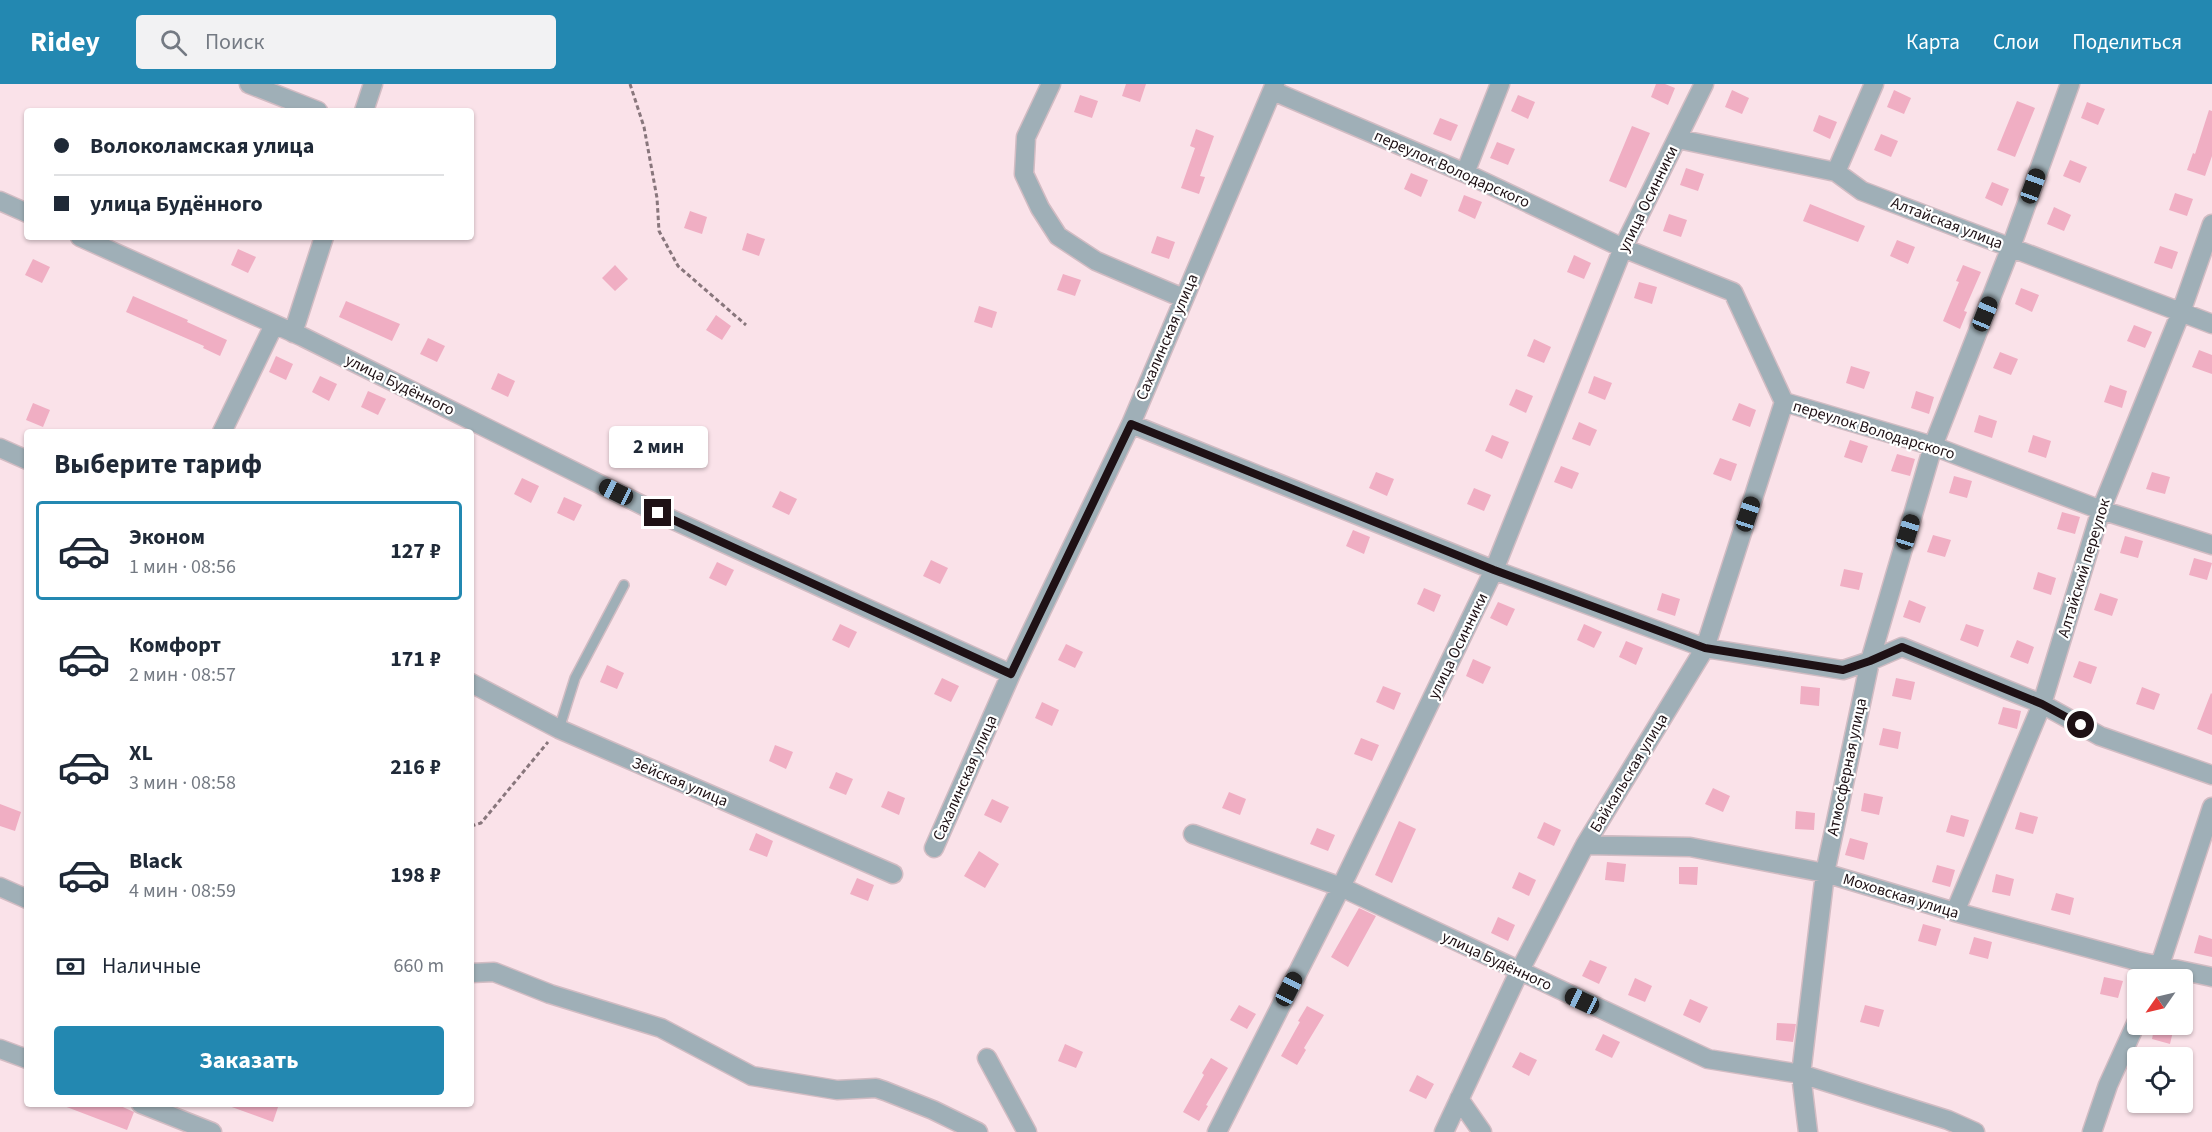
<!DOCTYPE html>
<html lang="ru">
<meta charset="utf-8">
<style>
:root{--surface:#fff;--page:#f2f2f3;--text:#1f2937;--muted:#747a83;--line:#e0e1e3;--accent:#2388b1}
body{margin:0;font-family:"Source Sans 3",sans-serif;background:var(--page);color:var(--text);height:100vh;display:flex;flex-direction:column;font-size:22px;white-space:nowrap}
*{box-sizing:border-box;margin:0}
p{font-size:20px;color:var(--muted)}
.icon{flex:none;width:33px;height:33px;fill:none;stroke:currentColor;stroke-width:2;stroke-linecap:round;stroke-linejoin:round}
.map{position:relative;flex:1;overflow:hidden}
.drawer{position:absolute;left:24px;top:345px;width:450px;height:678px;display:flex;flex-direction:column;background:var(--surface);border-radius:6px;box-shadow:0 2px 4px #0004}
.drawer>*{flex:none}
.banner{position:absolute;left:24px;top:24px;width:450px;height:132px;border-radius:6px;box-shadow:0 2px 4px #0004;display:grid;align-content:center;height:132px;padding:0 30px;background:var(--surface)}
.needle{width:39px;rotate:236deg}
.fabs{position:absolute;left:2127px;top:885px;display:grid;gap:12px}
.fabs a{display:grid;place-items:center;width:66px;height:66px;border-radius:6px;background:var(--surface);box-shadow:0 2px 4px #0004;font-size:30px}
.end{position:absolute;width:27px;height:27px;margin:-14px;border:8px solid #1e1115;background:#fff;box-shadow:0 0 0 3px #fff}
.from{border-radius:50%}
.bubble{position:absolute;height:42px;border-radius:6px;background:var(--surface);box-shadow:0 2px 4px #0004;font-size:20px;font-weight:700;line-height:42px;text-align:center}
.car{position:absolute;width:18px;height:36px;margin:-18px -9px;border-radius:8px;box-shadow:0 0 4px 2px #0007;background:linear-gradient(#222 24%,#8ab4d8 0 40%,#222 0 76%,#8ab4d8 0 86%,#222 0)}
.banner b{display:flex;align-items:center;gap:21px;height:57px;font-size:22px}
.banner b+b{border-top:2px solid var(--line)}
.banner i{width:15px;height:15px;background:var(--text)}
ul{padding:0;list-style:none}
li{display:flex;align-items:center;gap:18px;height:99px;margin:0 12px 9px;padding:0 18px;border:3px solid transparent;border-radius:6px}
li div{flex:1}
li b{display:block;font-size:22px}
li em{font-style:normal;font-weight:700}
li.current{border-color:var(--accent)}
li>.icon{width:54px;height:54px;stroke-width:1.5}
h2{padding:0 30px;font-size:27px;line-height:72px}
.pay{display:flex;align-items:center;gap:15px;height:66px;padding:0 30px;font-size:22px}
.pay p{margin-inline-start:auto}
.cta{display:flex;gap:12px;margin-top:auto;padding:12px 30px}
.cta a{flex:1;height:69px;border-radius:6px;background:var(--accent);color:#fff;font-size:24px;font-weight:700;line-height:69px;text-align:center}
header{display:flex;align-items:center;gap:36px;box-sizing:border-box;height:84px;padding:0 30px;background:var(--accent);color:#fff}
header strong{font-size:28px}
nav{display:flex;gap:33px;margin-inline-start:auto;font-size:21px}
.search{width:420px;height:54px;background:var(--page);display:flex;align-items:center;gap:15px;box-sizing:border-box;padding:0 21px;border-radius:6px;color:var(--muted);font-size:22px}
.map>svg:first-child{display:block}
.building{fill:#f0aec3}
.lines{fill:none;stroke-linecap:round;stroke-linejoin:round}
.lane-casing{stroke:#d2bcc3;stroke-width:12}
.street-casing{stroke:#d2bcc3;stroke-width:21}
.path{stroke:#88767c;stroke-width:3;stroke-dasharray:4.5 3;stroke-linecap:butt}
.lane{stroke:#9fafb7;stroke-width:9}
.street{stroke:#9fafb7;stroke-width:18}
.route{stroke:#1e1115;stroke-width:8}
.labels{text-anchor:middle;dominant-baseline:central;stroke-width:4.5;stroke-linejoin:round;paint-order:stroke}
.street-label{font-size:16px;fill:#1e1115;stroke:#fff}
</style>
<header>
<strong>Ridey</strong>
<div class="search"><svg class="icon" aria-label="search" viewBox="0 0 24 24"><circle cx="10" cy="10" r="6"/><path d="M15 15l6 6"/></svg>Поиск</div>
<nav><a>Карта</a><a>Слои</a><a>Поделиться</a></nav>
</header>
<div class="map">
<svg width="2212" height="1048" viewBox="0 0 2212 1048">
<rect width="100%" height="100%" fill="#fae2e9"/>
<!-- building -->
<path class="building" d="M1126,0H1146L1140,18L1122,12Z
M1656,0H1665L1675,4L1668,21L1651,13Z
M1732,6L1749,14L1742,30L1725,23Z
M1894,6L1911,14L1904,30L1887,23Z
M1080,11L1098,17L1092,34L1074,28Z
M1518,11L1535,18L1528,35L1511,27Z
M2017,17L2035,24L2015,73L1997,66Z
M2087,18L2105,25L2098,41L2081,34Z
M2209,26L2212,27V72L2205,92L2187,86L2193,69L2195,70Z
M1819,31L1837,38L1830,55L1813,47Z
M1440,34L1458,41L1451,57L1433,50Z
M1632,42L1650,49L1626,104L1609,97Z
M1196,45L1214,52L1200,92L1205,93L1199,110L1181,104L1195,64L1190,62Z
M1881,50L1898,57L1891,73L1874,66Z
M1497,58L1515,65L1508,81L1490,74Z
M2070,76L2087,83L2080,99L2063,92Z
M1686,84L1704,90L1698,107L1680,101Z
M1411,89L1428,96L1421,113L1404,105Z
M1992,98L2009,105L2002,122L1985,114Z
M2175,109L2193,115L2187,132L2169,126Z
M1464,111L1482,118L1475,135L1458,127Z
M1810,120L1865,142L1858,158L1803,137Z
M2054,123L2071,131L2064,147L2047,140Z
M690,127L707,133L702,150L684,144Z
M1669,130L1687,136L1681,153L1663,147Z
M747,149L765,155L759,172L742,166Z
M1157,152L1175,158L1169,175L1151,169Z
M1897,156L1915,163L1908,180L1890,172Z
M2160,162L2178,168L2172,185L2154,179Z
M238,165L256,173L248,189L231,181Z
M1574,171L1591,179L1584,195L1567,188Z
M33,175L50,183L42,199L25,191Z
M615,181L628,195L615,207L602,194Z
M1963,181L1981,188L1964,227L1967,228L1960,245L1943,237L1959,198L1956,197Z
M1063,190L1081,196L1075,212L1057,206Z
M1639,198L1657,203L1652,220L1634,214Z
M2021,204L2039,211L2032,228L2015,220Z
M133,212L188,236L187,238L227,256L220,272L203,264L204,262L126,228Z
M346,217L400,240L392,257L339,233Z
M979,222L997,228L992,244L974,238Z
M716,231L731,242L722,256L706,246Z
M2134,241L2152,248L2145,264L2127,257Z
M428,254L445,262L437,278L420,270Z
M1534,255L1551,263L1544,279L1527,272Z
M2199,266L2212,271V290L2192,283Z
M2000,268L2018,275L2011,291L1993,284Z
M276,272L293,280L286,296L269,288Z
M1851,282L1870,288L1864,305L1846,299Z
M498,289L515,297L508,313L491,305Z
M320,292L337,300L329,317L312,308Z
M1594,292L1612,299L1605,316L1588,309Z
M2110,301L2127,307L2122,324L2104,318Z
M1516,305L1533,312L1526,329L1509,321Z
M368,307L386,315L378,331L361,323Z
M1916,307L1934,313L1929,330L1911,324Z
M33,319L50,326L43,343L26,336Z
M1739,319L1756,326L1750,343L1732,336Z
M1979,331L1997,337L1992,354L1974,348Z
M1579,338L1597,346L1590,362L1572,355Z
M1492,351L1509,358L1502,375L1485,367Z
M2033,351L2051,357L2046,374L2028,368Z
M1850,356L1868,362L1862,379L1844,373Z
M1897,370L1915,375L1910,392L1891,387Z
M1720,374L1737,380L1731,397L1713,390Z
M1561,382L1579,389L1572,405L1554,398Z
M1376,388L1394,395L1387,412L1369,404Z
M2152,388L2170,393L2165,410L2146,405Z
M1954,392L1972,397L1967,414L1949,409Z
M522,394L539,402L531,419L514,410Z
M1474,404L1491,411L1484,427L1467,420Z
M780,407L797,415L789,431L772,423Z
M564,413L582,421L574,437L557,429Z
M2062,428L2080,433L2075,450L2057,445Z
M1353,446L1370,453L1364,470L1346,462Z
M1933,451L1951,456L1945,473L1927,468Z
M2125,452L2143,457L2138,474L2120,469Z
M2194,474L2212,479L2207,496L2189,491Z
M931,476L948,484L940,500L923,492Z
M717,478L734,486L726,502L709,494Z
M1844,485L1863,489L1859,506L1840,502Z
M2038,488L2056,494L2051,511L2033,505Z
M1424,504L1441,511L1434,528L1417,520Z
M1662,509L1680,515L1675,532L1657,526Z
M2100,509L2118,515L2112,532L2094,526Z
M1909,516L1926,523L1920,539L1903,533Z
M1498,518L1515,525L1507,542L1490,534Z
M840,540L857,548L849,564L832,556Z
M1584,540L1602,548L1594,564L1577,556Z
M1966,540L1984,546L1978,563L1960,556Z
M2017,556L2034,563L2028,580L2010,573Z
M1626,557L1643,564L1636,581L1619,573Z
M1066,560L1083,568L1075,584L1058,576Z
M1473,575L1491,583L1483,600L1466,592Z
M2079,577L2097,583L2091,600L2073,593Z
M607,581L624,589L617,605L600,598Z
M942,594L959,602L951,618L934,610Z
M1896,594L1915,598L1911,616L1892,612Z
M1383,602L1401,609L1394,626L1376,618Z
M1801,602L1820,604L1819,622L1800,620Z
M2142,603L2160,610L2154,626L2136,620Z
M2211,609L2212,610V651L2197,645Z
M1042,618L1059,626L1052,642L1035,634Z
M2003,623L2021,627L2017,645L1998,640Z
M1883,644L1901,648L1898,665L1879,661Z
M1361,654L1379,661L1372,677L1354,670Z
M775,661L793,668L786,685L769,677Z
M836,688L853,695L846,711L829,704Z
M1713,704L1730,712L1723,728L1705,720Z
M888,707L905,714L899,731L881,723Z
M1229,708L1246,715L1240,731L1222,724Z
M1864,709L1883,713L1879,731L1861,727Z
M992,715L1009,723L1001,739L984,731Z
M0,720L21,728L15,747L0,742Z
M1796,727L1815,729L1814,746L1795,745Z
M2020,728L2038,733L2033,750L2015,745Z
M1951,731L1969,736L1964,753L1946,748Z
M1399,737L1416,745L1392,799L1375,791Z
M1544,738L1561,746L1554,762L1537,754Z
M1317,744L1335,751L1328,767L1310,760Z
M756,749L773,757L767,773L749,766Z
M1850,754L1868,759L1864,776L1845,771Z
M979,767L999,780L985,804L964,792Z
M1607,778L1626,780L1624,798L1605,796Z
M1937,781L1955,786L1950,803L1932,798Z
M1679,783H1698L1697,801L1679,800Z
M1519,788L1536,796L1529,812L1512,804Z
M1996,790L2014,795L2010,812L1992,808Z
M857,794L874,801L868,817L850,810Z
M2056,809L2074,814L2070,831L2051,826Z
M1359,824L1376,832L1348,883L1331,873Z
M1498,833L1515,841L1508,857L1491,849Z
M1923,840L1941,845L1936,862L1918,857Z
M2199,851L2212,855V873L2194,869Z
M1974,853L1992,858L1988,875L1969,870Z
M1590,876L1607,883L1599,900L1582,892Z
M2104,893L2123,897L2118,914L2100,910Z
M1635,894L1652,902L1645,918L1628,911Z
M1690,915L1708,923L1700,939L1683,931Z
M1239,921L1256,930L1247,945L1230,936Z
M1865,921L1884,926L1879,943L1860,938Z
M1307,922L1324,931L1304,964L1306,966L1297,981L1281,972L1300,938L1298,937Z
M1777,939L1796,940L1793,958L1776,956Z
M2155,940L2174,943L2170,960L2152,955Z
M1603,950L1620,958L1612,974L1595,966Z
M1065,960L1083,968L1076,984L1058,977Z
M1520,968L1537,976L1529,992L1512,983Z
M1211,974L1228,984L1206,1021L1208,1022L1199,1037L1183,1028L1204,991L1202,989Z
M1417,991L1434,1000L1426,1015L1409,1007Z
M64,1020H116L134,1028L127,1046L64,1022Z
M229,1020H279L273,1038L229,1022Z"/>
<g class="lines">
<!-- lane casing -->
<g class="lane-casing">
<path id="lane" d="M559,645L575,594L624,501"/>
</g>
<!-- street casing -->
<g class="street-casing">
<path id="street" d="M249,0L318,27
M1051,0L1026,53L1024,90L1040,124L1058,152L1096,177L1183,214
M1273,7L1465,89L1623,164L1733,208L1784,318L1933,362L2101,426L2212,461
M364,27L373,0
M1678,55L1836,88L1862,107L2212,240
M1836,88L1874,0
M1465,89L1500,0
M0,117L27,129
M80,153L303,253L658,429L1011,590
M293,249L324,153
M1131,340L1494,486L1705,564L1843,586L1870,577L1902,563L2042,620L2100,652L2212,691
M222,348L274,241
M0,364L27,376
M471,599L559,645L893,790
M1193,750L1341,803L1708,975L1801,990L1948,1036L1975,1048
M1585,761L1690,763L1825,789L1955,828L2137,877L2212,893
M934,764L1011,590L1131,340L1275,0
M0,803L27,815
M1955,828L2042,620L2101,426L2181,228L2212,140
M471,889L494,888L550,910L661,944L752,992L837,1006L876,1004L885,1007L933,1026L978,1048
M2155,896L2212,723
M0,965L27,975
M987,974L1027,1048
M1459,1015L1482,1048
M141,1020L212,1048
M1217,1048L1341,803L1494,486L1623,164L1704,0
M1444,1048L1519,888L1585,761L1705,564L1784,318
M1808,1048L1801,990L1825,789L1870,577L1933,362L2011,163L2070,0
M2092,1048L2108,1001L2138,935"/>
</g>
<!-- path -->
<path class="path" d="M630,0L644,43L657,114L659,147L678,182L746,241
M471,742L481,739L548,658"/>
<!-- lane -->
<use href="#lane" class="lane"/>
<!-- street -->
<use href="#street" class="street"/>
</g>
<g class="lines">
<!-- route -->
<path class="route" d="M658,429L1011,590L1131,340L1494,486L1705,564L1843,586L1870,577L1902,563L2042,620L2081,641"/>
</g>
<g class="labels">
<!-- street labels -->
<g class="street-label">
<text transform="translate(1452 85) rotate(24)">переулок Володарского</text>
<text transform="translate(1648 115) rotate(-64)">улица Осинники</text>
<text transform="translate(1947 139) rotate(21)">Алтайская улица</text>
<text transform="translate(1167 253) rotate(-67)">Сахалинская улица</text>
<text transform="translate(400 301) rotate(26)">улица Будённого</text>
<text transform="translate(1874 346) rotate(17)">переулок Володарского</text>
<text transform="translate(2084 484) rotate(-73)">Алтайский переулок</text>
<text transform="translate(1458 562) rotate(-64)">улица Осинники</text>
<text transform="translate(1847 683) rotate(-78)">Атмосферная улица</text>
<text transform="translate(1629 689) rotate(-59)">Байкальская улица</text>
<text transform="translate(965 694) rotate(-66)">Сахалинская улица</text>
<text transform="translate(680 698) rotate(23)">Зейская улица</text>
<text transform="translate(1901 812) rotate(17)">Моховская улица</text>
<text transform="translate(1497 877) rotate(25)">улица Будённого</text>
</g>
</g>
</svg>
<div class="fabs">
<a><svg class="needle" viewBox="-14 -14 28 28"><path d="M0-13l5 13h-10z" fill="#e53935"/><path d="M0 13l5-13h-10z" fill="#747a83"/></svg></a>
<a><svg class="icon" aria-label="locate" viewBox="0 0 24 24"><circle cx="12" cy="12" r="6"/><path d="M12 2v4M12 18v4M2 12h4M18 12h4"/></svg></a>
</div>
<i class="end from" style="left:2081px;top:641px"></i>
<i class="end" style="left:658px;top:429px"></i>
<div class="bubble" style="left:609px;top:342px;width:99px">2 мин</div>
<i class="car" style="left:2033px;top:102px;rotate:20deg"></i>
<i class="car" style="left:1985px;top:230px;rotate:22deg"></i>
<i class="car" style="left:616px;top:408px;rotate:296deg"></i>
<i class="car" style="left:1748px;top:430px;rotate:18deg"></i>
<i class="car" style="left:1908px;top:448px;rotate:17deg"></i>
<i class="car" style="left:1289px;top:905px;rotate:27deg"></i>
<i class="car" style="left:1582px;top:917px;rotate:295deg"></i>
<div class="banner">
<b><i class="from"></i>Волоколамская улица</b>
<b><i></i>улица Будённого</b>
</div>
<section class="drawer">
<h2>Выберите тариф</h2>
<ul>
<li class="current"><svg class="icon" aria-label="car" viewBox="0 0 24 24"><path d="M5 17H2v-5l4-1 3-4h7l3 4 3 1v5h-3M9 17h6M6 11h13"/><circle cx="7" cy="17" r="2"/><circle cx="17" cy="17" r="2"/></svg><div><b>Эконом</b><p>1 мин · 08:56</p></div><em>127 ₽</em></li>
<li><svg class="icon" aria-label="car" viewBox="0 0 24 24"><path d="M5 17H2v-5l4-1 3-4h7l3 4 3 1v5h-3M9 17h6M6 11h13"/><circle cx="7" cy="17" r="2"/><circle cx="17" cy="17" r="2"/></svg><div><b>Комфорт</b><p>2 мин · 08:57</p></div><em>171 ₽</em></li>
<li><svg class="icon" aria-label="car" viewBox="0 0 24 24"><path d="M5 17H2v-5l4-1 3-4h7l3 4 3 1v5h-3M9 17h6M6 11h13"/><circle cx="7" cy="17" r="2"/><circle cx="17" cy="17" r="2"/></svg><div><b>XL</b><p>3 мин · 08:58</p></div><em>216 ₽</em></li>
<li><svg class="icon" aria-label="car" viewBox="0 0 24 24"><path d="M5 17H2v-5l4-1 3-4h7l3 4 3 1v5h-3M9 17h6M6 11h13"/><circle cx="7" cy="17" r="2"/><circle cx="17" cy="17" r="2"/></svg><div><b>Black</b><p>4 мин · 08:59</p></div><em>198 ₽</em></li>
</ul>
<div class="pay"><svg class="icon" aria-label="cash" viewBox="0 0 24 24"><path d="M3 7h18v10H3z"/><circle cx="12" cy="12" r="2"/></svg>Наличные<p>660 m</p></div>
<div class="cta"><a>Заказать</a></div>
</section>
</div>
